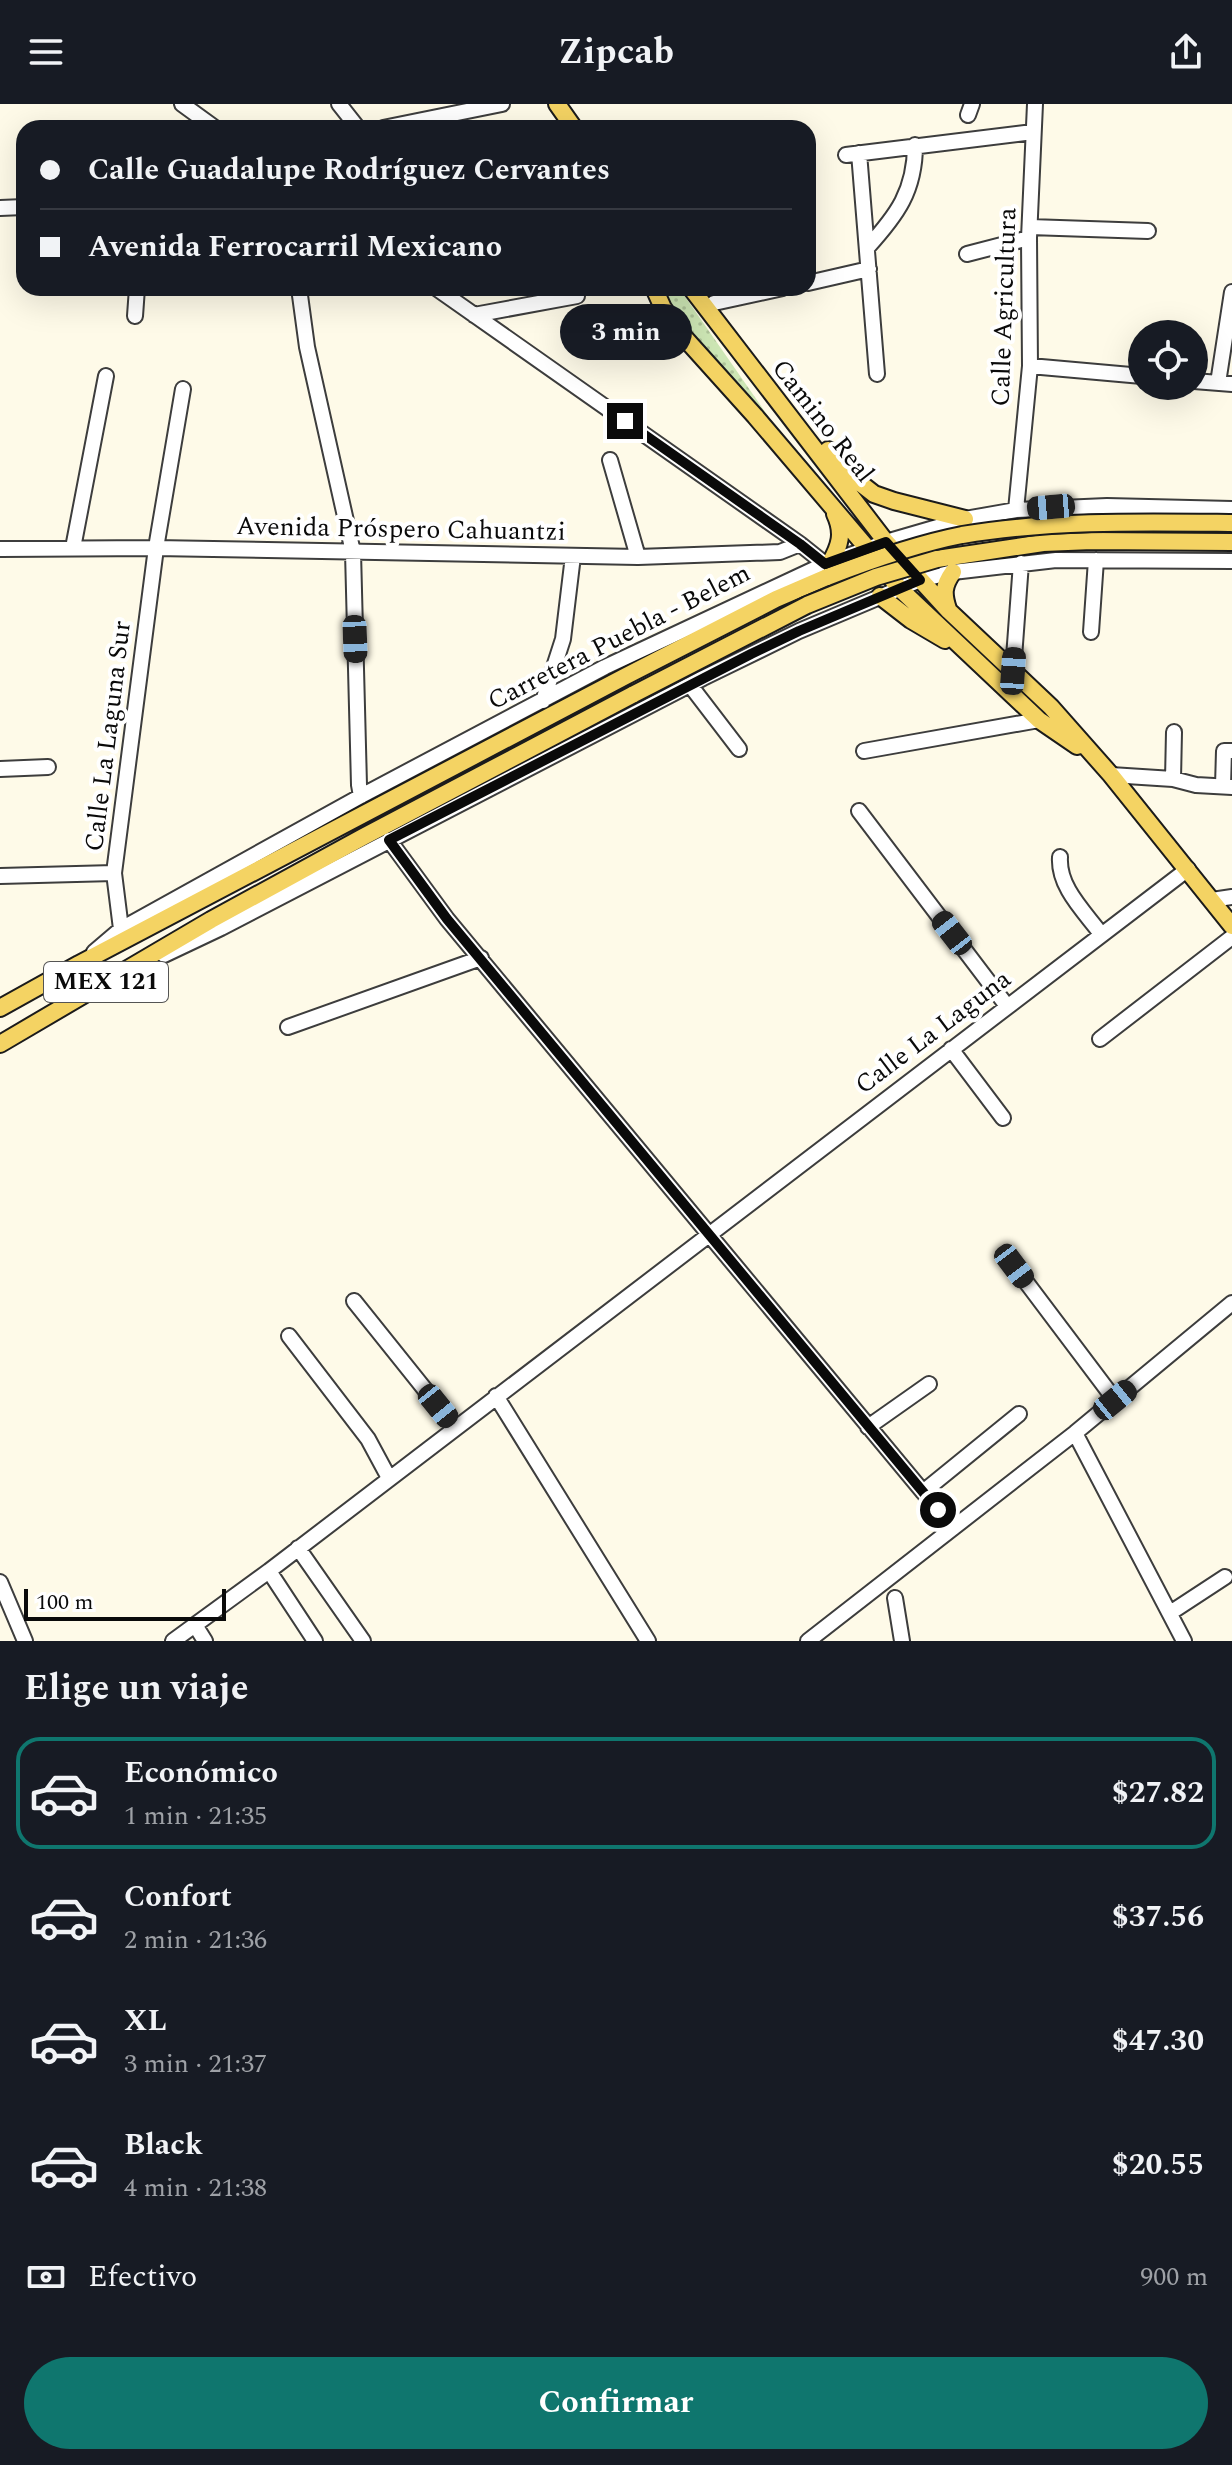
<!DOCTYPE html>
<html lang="es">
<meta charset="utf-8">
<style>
:root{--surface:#171b24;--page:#242831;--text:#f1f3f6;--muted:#9ea1a6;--line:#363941;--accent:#0f766e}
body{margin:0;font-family:Spectral,serif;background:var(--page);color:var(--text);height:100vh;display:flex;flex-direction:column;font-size:30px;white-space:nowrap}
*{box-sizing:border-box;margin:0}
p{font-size:26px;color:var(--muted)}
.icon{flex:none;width:44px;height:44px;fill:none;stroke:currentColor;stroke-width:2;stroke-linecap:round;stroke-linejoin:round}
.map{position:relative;height:1537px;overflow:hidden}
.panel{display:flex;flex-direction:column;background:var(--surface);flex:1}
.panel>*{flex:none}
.banner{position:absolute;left:16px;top:16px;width:800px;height:176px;border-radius:24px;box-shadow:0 8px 32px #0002;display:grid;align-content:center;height:176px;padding:0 24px;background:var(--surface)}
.controls{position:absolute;left:1128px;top:216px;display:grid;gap:16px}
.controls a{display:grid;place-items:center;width:80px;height:80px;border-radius:50%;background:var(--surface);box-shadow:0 8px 32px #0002;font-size:40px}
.scale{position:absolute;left:24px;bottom:20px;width:202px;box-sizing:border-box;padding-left:8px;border:4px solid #0a0a0a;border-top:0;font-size:22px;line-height:28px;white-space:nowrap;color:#0a0a0a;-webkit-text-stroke:6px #fff;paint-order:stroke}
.end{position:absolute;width:36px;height:36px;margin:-18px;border:10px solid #0a0a0a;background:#fff;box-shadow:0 0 0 4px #fff}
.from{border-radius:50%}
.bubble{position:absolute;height:56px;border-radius:28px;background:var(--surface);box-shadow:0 8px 32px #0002;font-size:26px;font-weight:700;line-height:56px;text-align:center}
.car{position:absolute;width:24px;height:48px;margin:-24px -12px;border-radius:10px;box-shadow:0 0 6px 2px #0007;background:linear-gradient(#222 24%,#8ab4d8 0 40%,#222 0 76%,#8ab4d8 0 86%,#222 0)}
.banner b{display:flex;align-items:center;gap:28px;height:76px;font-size:30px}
.banner b+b{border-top:2px solid var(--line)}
.banner i{width:20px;height:20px;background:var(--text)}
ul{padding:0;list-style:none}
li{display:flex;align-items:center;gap:24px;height:112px;margin:0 16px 12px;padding:0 8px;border:4px solid transparent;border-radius:24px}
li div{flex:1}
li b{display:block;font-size:30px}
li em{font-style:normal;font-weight:700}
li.active{border-color:var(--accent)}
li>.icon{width:72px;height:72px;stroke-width:1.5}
h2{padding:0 24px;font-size:36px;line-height:96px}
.pay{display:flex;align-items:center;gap:20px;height:88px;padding:0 24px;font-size:30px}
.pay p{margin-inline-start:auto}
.button{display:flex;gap:16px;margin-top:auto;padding:16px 24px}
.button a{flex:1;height:92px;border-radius:48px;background:var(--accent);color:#fff;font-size:32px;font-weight:700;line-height:92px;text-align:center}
header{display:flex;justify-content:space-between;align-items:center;height:104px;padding:0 24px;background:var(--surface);font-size:36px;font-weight:700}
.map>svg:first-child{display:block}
.grass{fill:url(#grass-dots)}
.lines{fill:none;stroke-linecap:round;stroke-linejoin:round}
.minor-casing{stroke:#3d3d3d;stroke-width:18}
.major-casing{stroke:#1b1b1b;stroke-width:20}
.minor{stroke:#fff;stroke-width:14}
.major{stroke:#f4d363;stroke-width:16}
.major-bridge-casing{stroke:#1b1b1b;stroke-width:20;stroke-linecap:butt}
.major-bridge{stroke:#f4d363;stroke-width:16}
.route{stroke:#0a0a0a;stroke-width:10}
.labels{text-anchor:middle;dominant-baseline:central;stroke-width:8;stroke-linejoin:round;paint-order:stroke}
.shield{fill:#fff;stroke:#545454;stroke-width:2}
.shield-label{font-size:24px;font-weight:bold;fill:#0a0a0a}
.street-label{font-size:26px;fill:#0a0a0a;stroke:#fff}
</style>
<header><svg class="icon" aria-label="menu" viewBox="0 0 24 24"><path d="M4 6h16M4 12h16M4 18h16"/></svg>Zipcab<svg class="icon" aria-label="share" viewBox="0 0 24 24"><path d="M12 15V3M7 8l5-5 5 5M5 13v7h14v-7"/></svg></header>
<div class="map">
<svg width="1232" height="1537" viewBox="0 0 1232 1537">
<defs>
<pattern id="grass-dots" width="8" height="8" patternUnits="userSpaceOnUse" patternTransform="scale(2)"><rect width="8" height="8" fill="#cde6b4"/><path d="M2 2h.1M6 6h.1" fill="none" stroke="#afc499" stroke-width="1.8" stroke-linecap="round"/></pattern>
</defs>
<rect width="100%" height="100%" fill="#fefae8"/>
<!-- grass -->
<path class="grass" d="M662,184H679L777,325C736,281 689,239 662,184Z"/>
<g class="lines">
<!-- minor casing -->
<g class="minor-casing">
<path id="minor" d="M182,0L215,24
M339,0L358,24
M968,11L972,0
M383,24L502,0
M859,49L877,270
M846,51L1033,28
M0,104L24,103
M1030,123L1148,127
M867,144C897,111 915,87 915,41
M967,150L1029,134
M808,179L869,165
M299,184L307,243L353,448L359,681L361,692
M436,184L800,440L825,460
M714,199L783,184
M474,211L577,192
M135,212L137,184
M1030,262L1142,272
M1194,277L1232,280
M1218,279L1232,188
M610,356L638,453
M1016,406L1030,262L1029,134L1035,0
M73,444L106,272
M0,445L156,444L638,453L780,448L800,440
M1091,528L1096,456
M1013,567L1021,459
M690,581L739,645
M543,597L563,535L573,452
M864,647L1039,616
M0,665L48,663
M1111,671L1173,675L1196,681L1232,683
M1173,675L1174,628
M1223,682L1224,647H1232
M859,707L1007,902
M389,736L447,815L953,1424
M1060,753C1058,783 1084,807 1101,830
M0,772L114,769
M1212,796L1232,793
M121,825L114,769L156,444L183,285
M94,848L121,825L361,692L605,563L825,460L886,438L965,415L1016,406L1107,402L1232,405
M164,851L221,824L703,574L799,527L920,476L953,468L1056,456L1232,457
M288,923L481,854
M1100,935L1232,833
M951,945L1003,1014
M1014,1162L1115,1296
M354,1197L455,1323
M289,1232L368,1335L389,1374
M496,1292L648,1537
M868,1323L929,1280
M1075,1329L1184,1537
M923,1388L1019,1310
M298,1444L363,1537
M269,1467L315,1537
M0,1478L25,1537
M895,1494L902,1537
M1170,1509L1225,1473
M195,1521L205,1537
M173,1537L269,1467L1188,765
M808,1537L1075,1329L1232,1199"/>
</g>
<!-- major casing -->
<g class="major-casing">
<path id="major" d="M557,0L574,24
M654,184L663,204L683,232L755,312L868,445L899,484L1039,616L1077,642
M691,184L886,438L949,507L1051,603L1111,671L1232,822
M828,346L851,372L874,390L894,397L965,415
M937,455L1043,439L1092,437L1232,438
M830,459C840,442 844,429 835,410
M880,492L911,516L945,536
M948,505C943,490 943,482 953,468
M0,904L79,860L626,572L776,495L827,473
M0,940L211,816L363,733L634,590"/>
</g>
<!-- minor -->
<use href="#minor" class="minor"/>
<!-- major -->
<use href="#major" class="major"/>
<!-- major-bridge casing -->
<g class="major-bridge-casing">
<path id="major-bridge" d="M827,473C871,456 916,440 962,431C1052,416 1142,418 1232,419
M634,590L807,501L876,473L937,455"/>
</g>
<!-- major-bridge -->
<use href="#major-bridge" class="major-bridge"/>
</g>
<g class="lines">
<!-- route -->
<path class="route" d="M625,317L800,440L825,460L886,438L920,476L799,527L751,550L389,736L447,815L938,1406"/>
</g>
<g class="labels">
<!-- shield labels -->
<rect class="shield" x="44" y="858" width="124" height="40" rx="6"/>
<g class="shield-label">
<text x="106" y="878">MEX 121</text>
</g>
<!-- street labels -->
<g class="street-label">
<text transform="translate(1004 203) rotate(-88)">Calle Agricultura</text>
<text transform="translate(823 317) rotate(52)">Camino Real</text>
<text transform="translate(401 425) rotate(1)">Avenida Próspero Cahuantzi</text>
<text transform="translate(619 533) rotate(-27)">Carretera Puebla - Belem</text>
<text transform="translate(108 632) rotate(-83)">Calle La Laguna Sur</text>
<text transform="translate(933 928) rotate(-37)">Calle La Laguna</text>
</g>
</g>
</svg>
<div class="controls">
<a><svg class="icon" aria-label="locate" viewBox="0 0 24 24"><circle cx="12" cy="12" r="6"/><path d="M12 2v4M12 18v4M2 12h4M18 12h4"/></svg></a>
</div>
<div class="scale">100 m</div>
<i class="end from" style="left:938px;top:1406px"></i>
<i class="end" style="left:625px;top:317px"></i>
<div class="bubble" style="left:560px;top:200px;width:132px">3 min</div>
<i class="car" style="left:1051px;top:403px;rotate:265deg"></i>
<i class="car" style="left:355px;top:535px;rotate:178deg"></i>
<i class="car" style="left:1013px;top:567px;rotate:4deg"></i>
<i class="car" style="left:952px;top:829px;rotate:322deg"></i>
<i class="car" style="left:1014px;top:1162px;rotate:143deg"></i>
<i class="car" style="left:1115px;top:1296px;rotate:51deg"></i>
<i class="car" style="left:438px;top:1302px;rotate:141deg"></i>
<div class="banner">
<b><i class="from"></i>Calle Guadalupe Rodríguez Cervantes</b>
<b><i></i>Avenida Ferrocarril Mexicano</b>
</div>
</div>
<section class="panel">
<h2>Elige un viaje</h2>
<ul>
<li class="active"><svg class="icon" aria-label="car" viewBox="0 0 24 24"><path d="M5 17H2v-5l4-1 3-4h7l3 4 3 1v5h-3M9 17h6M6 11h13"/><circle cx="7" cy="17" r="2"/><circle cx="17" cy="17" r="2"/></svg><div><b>Económico</b><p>1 min · 21:35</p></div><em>$27.82</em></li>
<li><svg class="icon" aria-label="car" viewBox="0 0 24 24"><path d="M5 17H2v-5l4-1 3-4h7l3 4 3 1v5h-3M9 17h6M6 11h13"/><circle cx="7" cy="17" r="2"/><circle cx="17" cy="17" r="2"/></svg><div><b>Confort</b><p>2 min · 21:36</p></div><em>$37.56</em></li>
<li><svg class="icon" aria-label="car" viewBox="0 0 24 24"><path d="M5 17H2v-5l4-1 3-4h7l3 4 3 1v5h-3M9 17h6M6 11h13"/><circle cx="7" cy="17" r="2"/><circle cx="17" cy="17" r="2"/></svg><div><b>XL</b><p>3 min · 21:37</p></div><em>$47.30</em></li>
<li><svg class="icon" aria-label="car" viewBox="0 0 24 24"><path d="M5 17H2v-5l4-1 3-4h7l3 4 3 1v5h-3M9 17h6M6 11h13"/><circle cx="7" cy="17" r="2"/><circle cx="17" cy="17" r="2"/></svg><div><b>Black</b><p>4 min · 21:38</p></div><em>$20.55</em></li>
</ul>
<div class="pay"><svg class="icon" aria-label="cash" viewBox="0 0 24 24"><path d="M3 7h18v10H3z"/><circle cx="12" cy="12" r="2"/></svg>Efectivo<p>900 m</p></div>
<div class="button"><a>Confirmar</a></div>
</section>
